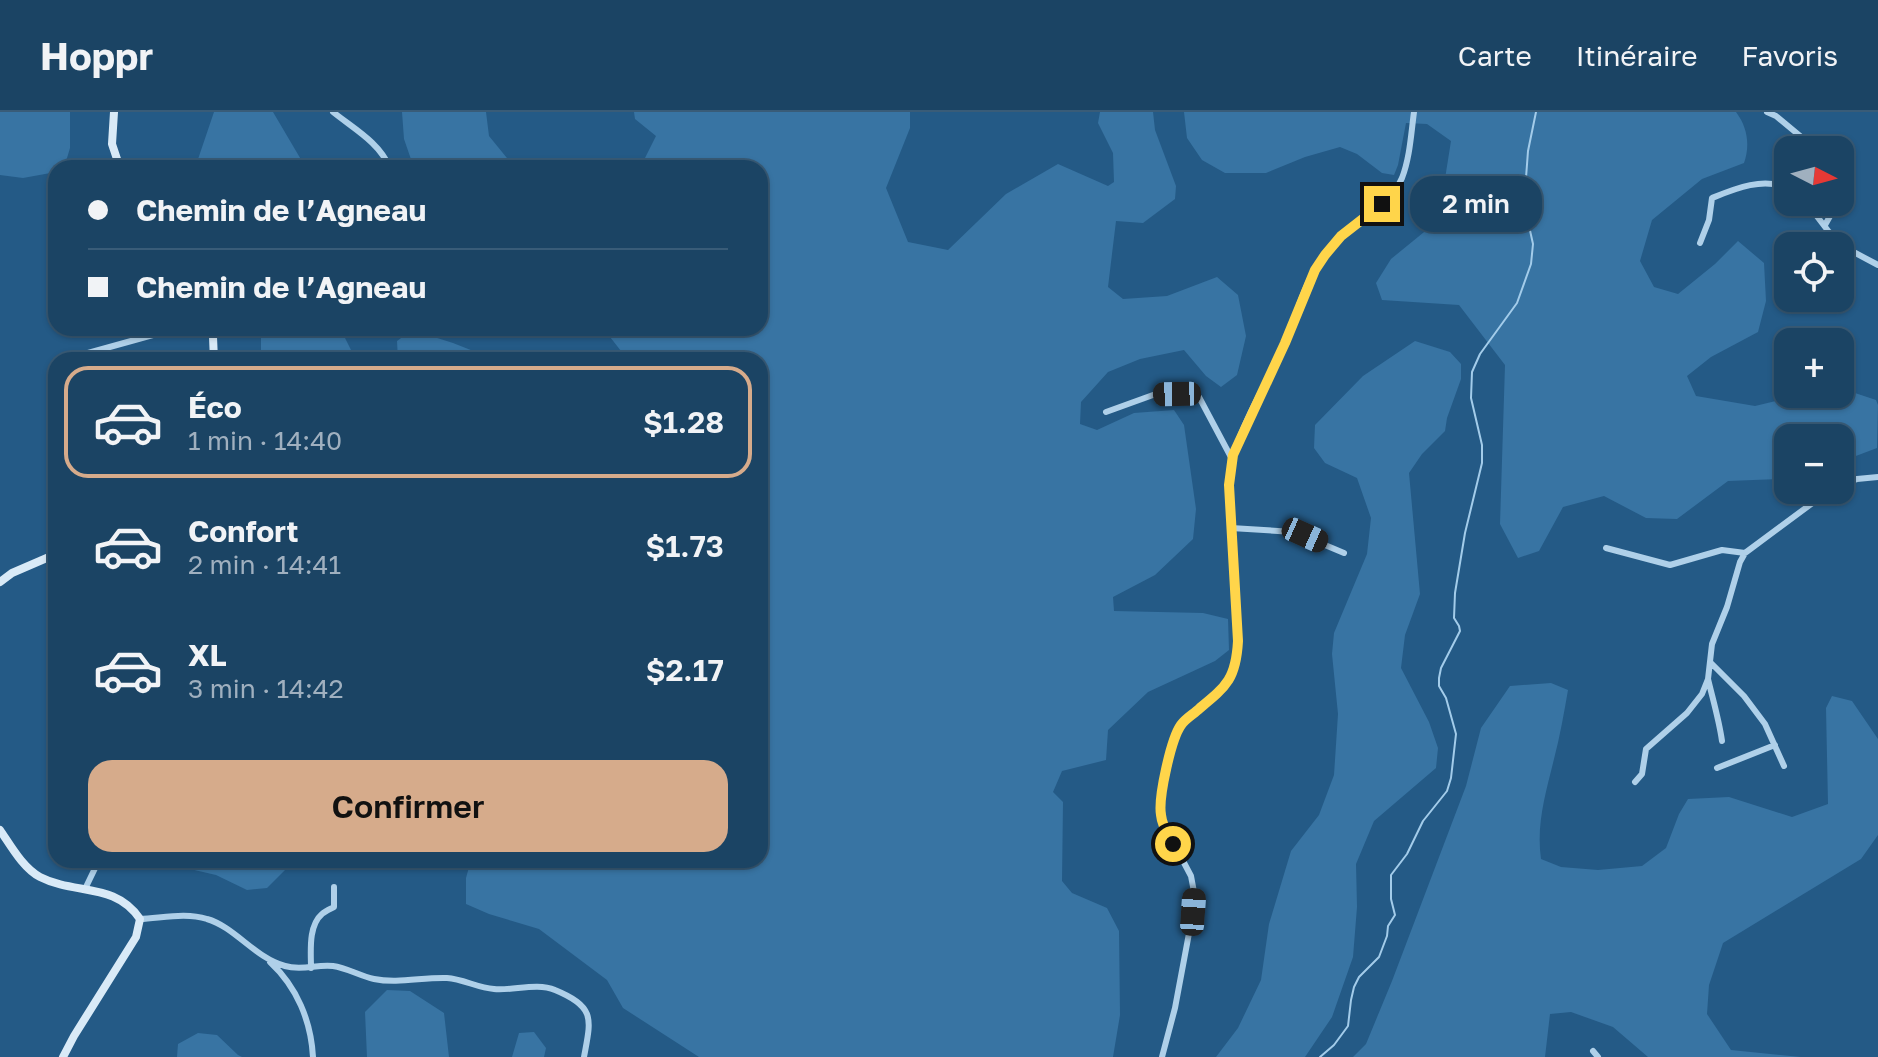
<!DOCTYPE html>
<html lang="fr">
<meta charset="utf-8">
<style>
:root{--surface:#1b4464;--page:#244b6a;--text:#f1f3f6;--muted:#a0b0bf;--line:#395c78;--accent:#d6ab8b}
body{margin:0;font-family:"Golos Text",sans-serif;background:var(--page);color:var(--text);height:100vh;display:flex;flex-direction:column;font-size:30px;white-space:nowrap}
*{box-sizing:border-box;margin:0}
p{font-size:26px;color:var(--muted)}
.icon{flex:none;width:44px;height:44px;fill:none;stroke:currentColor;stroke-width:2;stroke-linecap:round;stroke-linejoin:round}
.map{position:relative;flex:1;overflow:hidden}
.sheet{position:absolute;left:48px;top:240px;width:720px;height:516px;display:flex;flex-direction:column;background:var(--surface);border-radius:24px;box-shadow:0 2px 6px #0004,0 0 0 2px var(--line)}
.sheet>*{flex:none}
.hud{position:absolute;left:48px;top:48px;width:720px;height:176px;border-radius:24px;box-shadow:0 2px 6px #0004,0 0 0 2px var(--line);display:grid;align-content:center;height:176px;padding:0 40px;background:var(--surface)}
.needle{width:52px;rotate:96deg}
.fabs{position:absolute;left:1774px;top:24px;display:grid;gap:16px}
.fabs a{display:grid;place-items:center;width:80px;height:80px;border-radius:16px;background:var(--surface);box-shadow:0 2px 6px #0004,0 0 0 2px var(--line);font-size:40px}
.end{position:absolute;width:36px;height:36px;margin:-18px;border:10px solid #ffd54a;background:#111;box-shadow:0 0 0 4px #111}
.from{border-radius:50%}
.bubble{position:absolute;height:56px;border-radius:24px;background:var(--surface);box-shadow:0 2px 6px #0004,0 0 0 2px var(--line);font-size:26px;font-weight:600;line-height:56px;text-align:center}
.car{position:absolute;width:24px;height:48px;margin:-24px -12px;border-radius:10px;box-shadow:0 0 6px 2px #0007;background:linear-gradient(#222 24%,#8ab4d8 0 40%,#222 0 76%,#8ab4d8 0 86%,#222 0)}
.hud b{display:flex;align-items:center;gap:28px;height:76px;font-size:30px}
.hud b+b{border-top:2px solid var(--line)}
.hud i{width:20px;height:20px;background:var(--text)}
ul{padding:14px 0 0;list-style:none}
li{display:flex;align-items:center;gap:24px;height:112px;margin:0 16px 12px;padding:0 24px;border:4px solid transparent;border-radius:24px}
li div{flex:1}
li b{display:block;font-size:30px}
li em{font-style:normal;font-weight:600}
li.on{border-color:var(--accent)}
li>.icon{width:72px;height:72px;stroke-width:1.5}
.cta{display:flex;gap:16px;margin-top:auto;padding:16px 40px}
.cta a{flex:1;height:92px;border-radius:24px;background:var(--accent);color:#111;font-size:32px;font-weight:600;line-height:92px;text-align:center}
header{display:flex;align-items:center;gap:48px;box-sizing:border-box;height:112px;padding:0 40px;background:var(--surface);border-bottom:2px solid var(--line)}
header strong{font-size:38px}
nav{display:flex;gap:44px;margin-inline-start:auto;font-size:28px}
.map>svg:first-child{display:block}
.green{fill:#3874a3}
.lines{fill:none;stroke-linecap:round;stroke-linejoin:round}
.stream{stroke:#a3ccea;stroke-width:2}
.street{stroke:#afd0e9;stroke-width:6}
.secondary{stroke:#d9eaf7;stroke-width:8}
.route{stroke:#ffd54a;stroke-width:10}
</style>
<header>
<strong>Hoppr</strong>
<nav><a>Carte</a><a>Itinéraire</a><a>Favoris</a></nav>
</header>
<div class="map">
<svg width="1878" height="945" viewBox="0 0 1878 945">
<rect width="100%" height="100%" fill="#245a86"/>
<!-- green -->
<path class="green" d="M0,0H70V36L64,56H56V60L23,66L0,63Z
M214,0H273L306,56H195Z
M402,0H486L489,24L515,56H414L404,27Z
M634,0H910V16L886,76L908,130L948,138L1006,82L1058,52L1108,74L1114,70L1113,41L1098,11L1100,0H1153L1155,18L1176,74L1175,87L1143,111L1116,109L1108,175L1123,187L1167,184L1217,165L1238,183L1246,224L1237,263L1221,275L1206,264L1184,238L1140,247L1108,260L1081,290L1080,312L1097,318L1134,301L1174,298L1184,313L1196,397L1193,427L1155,463L1113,485L1114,499L1203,501L1228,507L1229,538L1215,549L1148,580L1108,618L1106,648L1062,659L1053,680L1063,690L1062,769L1072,781L1107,796L1119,819L1120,903L1113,945H699L623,896L607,868L539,817L489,802L466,792V766L471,748H760V248H609L621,239L603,216H760V56H640L656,24L635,7Z
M1184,0H1736C1748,16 1750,34 1744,51L1702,67L1652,108L1640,149L1654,175L1678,182L1715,152L1738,129L1764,151L1766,189L1758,220L1711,245L1687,264L1696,284L1755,294L1806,282H1840V276L1876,288L1878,293L1877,336L1840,350V326H1788V365L1779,367L1728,369L1677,407L1646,406L1604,384L1563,395L1539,439L1518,446L1500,412L1505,253L1459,193L1382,188L1376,171L1391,147L1429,116L1444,73L1451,29L1427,12L1406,11L1398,53L1394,63L1382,61L1357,42L1340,35L1305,45L1266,61H1225L1202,48L1187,26Z
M261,216H340L356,248H261Z
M412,218L453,231L496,248H398L397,229Z
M1415,229L1450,240L1461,252V267L1447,306L1445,319L1422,342L1409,361L1420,482L1405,523L1401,556L1429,610L1438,636L1436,656L1374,709L1356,752L1357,795L1353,845L1332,905L1305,945H1216L1238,916L1261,868L1269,812L1291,739L1319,703L1334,663L1338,602L1332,542L1334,521L1367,442L1371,406L1357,366L1325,351L1314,336L1315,313L1363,264Z
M1551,571L1568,578C1564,601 1560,624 1554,647C1546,680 1536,712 1541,747L1561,755L1598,758L1642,754L1666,736L1679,702L1688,687L1729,685L1792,705L1828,692L1826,596L1832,584L1852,589L1878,627V723L1861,747L1723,831L1709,873L1707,902L1731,938L1801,945H1648L1613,915L1571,900L1550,902L1545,945H1353L1366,932L1392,869L1466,674L1481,616L1510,574Z
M164,748H295L267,776L247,778L216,763L177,754Z
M387,878L410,879L444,901L449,945H367L365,900Z
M534,920L546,936L544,945H512L519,921Z
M198,921L217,923L238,943L242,945H177L178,932Z"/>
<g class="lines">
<!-- stream -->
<path class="stream" d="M1320,945L1334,933L1348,914L1351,888L1354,875L1359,865L1379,845L1387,824L1388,814L1395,803L1391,787V763L1407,742L1423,709L1447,679L1451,666L1456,622L1446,586L1439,574V566L1441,556L1460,519L1459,514L1454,506L1455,481L1465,421L1482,351V333L1471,286L1472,260L1480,242L1517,191L1531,152L1533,132L1527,105L1525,79L1528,39L1536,0"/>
<!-- street -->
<path class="street" d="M333,0C354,17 379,30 390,56
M1767,0L1776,4L1817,38
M1840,54C1851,64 1846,75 1840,86
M1806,90L1829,120L1846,136L1878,153
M1825,113L1838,90
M1700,131L1709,108L1712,86C1734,77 1765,64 1788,77
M70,246L178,216
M1106,300L1153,283L1194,282L1199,285L1232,347
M1840,372L1857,367L1878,365
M1231,416L1294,420L1344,441
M1606,436L1670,453L1722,438L1745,441
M1710,550L1744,584L1765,612L1784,654
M1708,567C1713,588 1719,608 1722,629
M1717,656L1775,633
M1635,670L1642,662L1646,637L1687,601L1702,582L1708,567L1712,532L1727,495L1740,450L1745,441L1830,378
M85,777L99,748
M140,807C162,806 186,800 207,807C235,815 255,846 285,854C302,859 317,852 333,854C347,856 360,864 374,867C398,872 423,865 447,866C463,867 478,876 494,877C513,879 537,870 555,878C596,895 591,907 584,945
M270,850C297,875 311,909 313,945
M311,856C311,840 308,814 322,802C325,799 330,797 334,795V775
M1593,939L1598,945
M1162,945L1175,896L1193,800L1194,780L1191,764L1163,711L1161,687L1175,623L1185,609L1223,577L1236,553L1238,529C1235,489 1233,448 1231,408C1230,386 1227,362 1234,341C1246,303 1269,268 1285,231C1297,201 1305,168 1325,142C1346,115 1389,97 1402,66C1410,45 1411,22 1414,0"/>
<!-- secondary -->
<path class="secondary" d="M114,0L112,32L120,56
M209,216L213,225L214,248
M0,470L12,461L56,442
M0,718C11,734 23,756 40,765C75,783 115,770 140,807L136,825L74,924L63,945"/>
</g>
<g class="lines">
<!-- route -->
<path class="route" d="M1173,732C1168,723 1162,714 1161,703C1158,686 1171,627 1181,613C1186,606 1194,602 1200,596C1227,574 1236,566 1238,529L1229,373L1233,343L1285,231L1315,158L1325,143L1341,124L1382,92"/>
</g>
</svg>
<div class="fabs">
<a><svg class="needle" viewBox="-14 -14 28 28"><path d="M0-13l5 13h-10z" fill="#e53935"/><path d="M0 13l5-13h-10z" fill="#a0b0bf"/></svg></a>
<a><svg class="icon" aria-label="locate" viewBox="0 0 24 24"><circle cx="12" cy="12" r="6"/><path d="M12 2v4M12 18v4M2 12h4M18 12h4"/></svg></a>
<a>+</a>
<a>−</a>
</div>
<i class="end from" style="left:1173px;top:732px"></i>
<i class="end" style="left:1382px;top:92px"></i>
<div class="bubble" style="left:1410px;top:64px;width:132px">2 min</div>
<i class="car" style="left:1177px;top:282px;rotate:269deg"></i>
<i class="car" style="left:1305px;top:423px;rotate:114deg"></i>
<i class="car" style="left:1193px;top:800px;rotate:4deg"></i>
<div class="hud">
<b><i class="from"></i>Chemin de l’Agneau</b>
<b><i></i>Chemin de l’Agneau</b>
</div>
<section class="sheet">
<ul>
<li class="on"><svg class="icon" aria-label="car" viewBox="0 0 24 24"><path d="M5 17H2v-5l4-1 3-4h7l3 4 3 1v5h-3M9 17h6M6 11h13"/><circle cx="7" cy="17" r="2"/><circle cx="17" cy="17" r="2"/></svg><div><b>Éco</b><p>1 min · 14:40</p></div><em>$1.28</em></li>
<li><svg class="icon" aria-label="car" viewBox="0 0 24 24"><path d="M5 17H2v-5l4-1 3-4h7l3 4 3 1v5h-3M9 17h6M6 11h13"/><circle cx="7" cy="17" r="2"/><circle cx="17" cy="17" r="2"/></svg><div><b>Confort</b><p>2 min · 14:41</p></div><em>$1.73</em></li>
<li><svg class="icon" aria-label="car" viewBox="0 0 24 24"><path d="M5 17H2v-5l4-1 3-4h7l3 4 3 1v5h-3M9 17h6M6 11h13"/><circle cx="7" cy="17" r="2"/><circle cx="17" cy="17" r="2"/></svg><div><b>XL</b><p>3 min · 14:42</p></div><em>$2.17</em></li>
</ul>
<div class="cta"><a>Confirmer</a></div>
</section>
</div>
